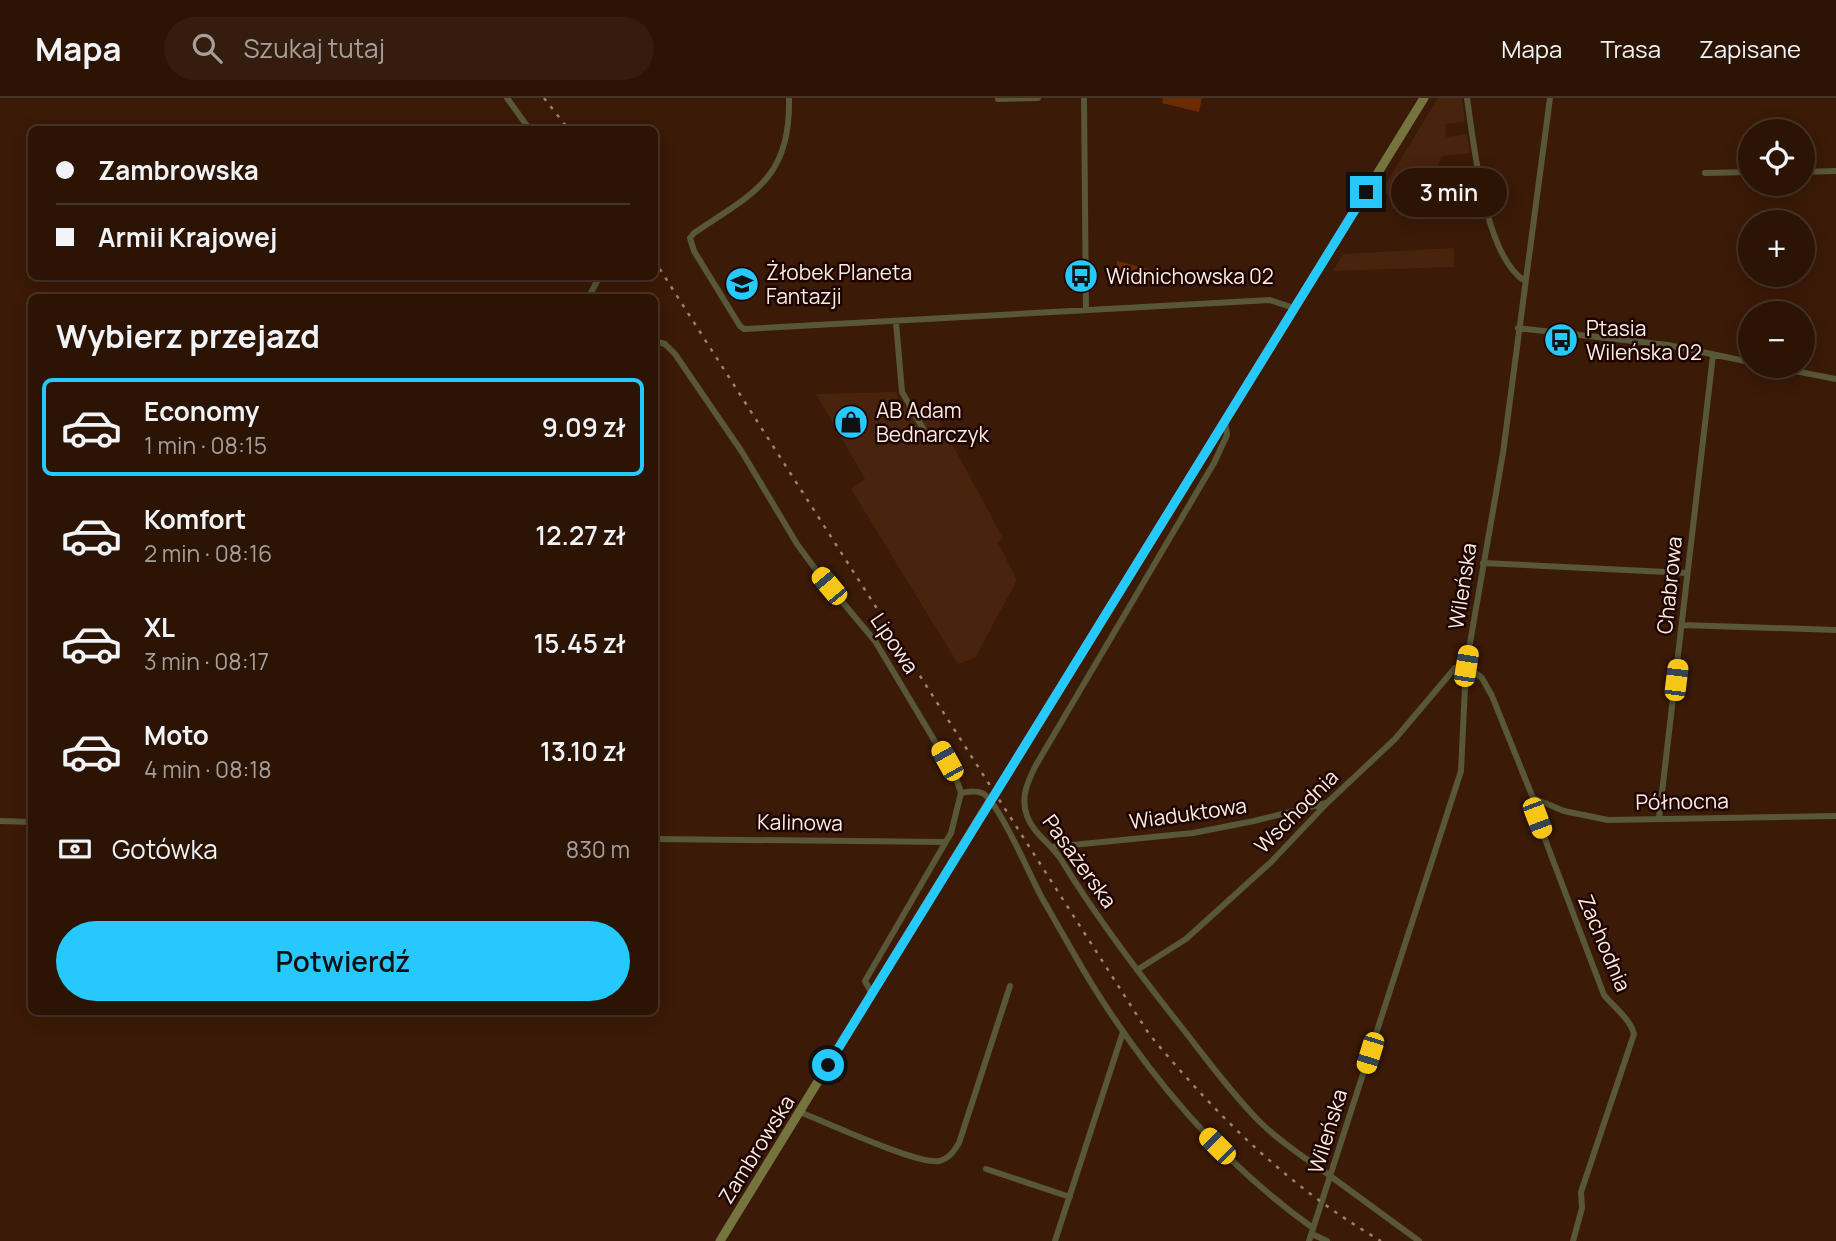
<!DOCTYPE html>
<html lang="pl">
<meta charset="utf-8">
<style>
:root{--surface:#2c1405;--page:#341d0f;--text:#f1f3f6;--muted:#a69e9a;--line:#483327;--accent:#25c9fe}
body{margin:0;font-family:Manrope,sans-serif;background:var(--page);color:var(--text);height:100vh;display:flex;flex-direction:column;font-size:26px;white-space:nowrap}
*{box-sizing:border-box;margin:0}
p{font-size:23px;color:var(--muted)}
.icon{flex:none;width:38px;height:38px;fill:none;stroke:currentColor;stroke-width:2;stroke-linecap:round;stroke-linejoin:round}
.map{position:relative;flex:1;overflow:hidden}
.drawer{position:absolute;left:28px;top:196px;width:630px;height:721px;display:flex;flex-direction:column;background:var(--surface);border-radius:10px;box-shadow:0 4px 18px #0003,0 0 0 2px var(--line)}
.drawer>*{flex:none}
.guide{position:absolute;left:28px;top:28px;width:630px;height:154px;border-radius:10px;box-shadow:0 4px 18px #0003,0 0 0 2px var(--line);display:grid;align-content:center;height:154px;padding:0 28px;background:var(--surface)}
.controls{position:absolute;left:1738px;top:21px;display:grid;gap:14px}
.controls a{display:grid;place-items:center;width:77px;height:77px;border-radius:50%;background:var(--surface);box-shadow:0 4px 18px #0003,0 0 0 2px var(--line);font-size:35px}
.end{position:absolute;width:32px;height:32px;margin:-16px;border:9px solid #25c9fe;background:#111;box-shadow:0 0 0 4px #111}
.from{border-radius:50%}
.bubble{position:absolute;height:49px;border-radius:24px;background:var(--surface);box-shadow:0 4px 18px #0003,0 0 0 2px var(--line);font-size:23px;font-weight:600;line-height:49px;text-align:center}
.car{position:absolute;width:21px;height:42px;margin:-21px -10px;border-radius:9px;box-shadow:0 0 5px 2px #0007;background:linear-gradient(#f5c518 24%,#345 0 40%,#f5c518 0 76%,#345 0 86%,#f5c518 0)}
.guide b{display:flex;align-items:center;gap:24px;height:66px;font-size:26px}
.guide b+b{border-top:2px solid var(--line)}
.guide i{width:18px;height:18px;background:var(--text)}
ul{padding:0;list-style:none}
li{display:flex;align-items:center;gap:21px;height:98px;margin:0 14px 10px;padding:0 14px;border:4px solid transparent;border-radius:10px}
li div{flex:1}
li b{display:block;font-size:26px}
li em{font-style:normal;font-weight:600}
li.current{border-color:var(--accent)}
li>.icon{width:63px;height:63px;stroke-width:1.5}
h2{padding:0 28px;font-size:32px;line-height:84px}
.pay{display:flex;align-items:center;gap:18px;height:77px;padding:0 28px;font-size:26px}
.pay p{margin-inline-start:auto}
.button{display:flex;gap:14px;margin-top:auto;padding:14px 28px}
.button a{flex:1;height:80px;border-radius:42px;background:var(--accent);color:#111;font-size:28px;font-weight:600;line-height:80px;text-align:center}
header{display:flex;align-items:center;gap:42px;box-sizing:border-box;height:98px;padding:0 35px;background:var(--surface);border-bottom:2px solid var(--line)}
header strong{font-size:33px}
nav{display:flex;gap:38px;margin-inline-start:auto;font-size:24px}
.search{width:490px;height:63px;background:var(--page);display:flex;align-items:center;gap:18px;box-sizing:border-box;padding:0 24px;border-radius:38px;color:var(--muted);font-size:26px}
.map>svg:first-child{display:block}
.built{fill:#48230e}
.green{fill:#6c2b00}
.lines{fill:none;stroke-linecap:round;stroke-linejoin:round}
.street{stroke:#585737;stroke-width:6}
.secondary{stroke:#75733e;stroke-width:9}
.rail{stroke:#998174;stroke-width:2.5;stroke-dasharray:3.5 7;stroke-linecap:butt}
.secondary-bridge{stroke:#75733e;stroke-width:9}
.route{stroke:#25c9fe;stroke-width:9}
.labels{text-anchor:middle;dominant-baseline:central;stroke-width:5;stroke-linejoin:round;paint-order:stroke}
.poi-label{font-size:21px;fill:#fcece5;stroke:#1e0500;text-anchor:start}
.street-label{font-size:21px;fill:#fcece5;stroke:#1e0500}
</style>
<header>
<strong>Mapa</strong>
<div class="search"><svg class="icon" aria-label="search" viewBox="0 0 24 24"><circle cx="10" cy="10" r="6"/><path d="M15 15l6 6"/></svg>Szukaj tutaj</div>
<nav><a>Mapa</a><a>Trasa</a><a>Zapisane</a></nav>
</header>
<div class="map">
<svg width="1836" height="1143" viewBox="0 0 1836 1143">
<rect width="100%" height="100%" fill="#3b1a07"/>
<!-- built -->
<path class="built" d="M1438,0H1462L1465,24L1445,26L1446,39L1467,36L1470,55L1442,58L1435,72L1438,96L1393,100L1382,92Z
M1454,150V169L1333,173L1343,156Z
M896,294L899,305L920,313L931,307L1003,440L998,445L1017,482L975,560L958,566L851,391L865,381L816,296Z"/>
<!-- green -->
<path class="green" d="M1163,0H1202L1199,14L1162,5Z
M1117,163L1157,173L1155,182L1116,185Z"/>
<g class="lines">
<!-- street -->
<path class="street" d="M507,0L530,32
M789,0C791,81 753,95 694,135L690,140L694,153L740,228L744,231L1270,202L1294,210
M1084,0L1086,212
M1467,0C1474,46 1484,158 1525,183
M998,1L1038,0
M1802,74L1836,73
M1705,75L1750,74
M588,200L600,178
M896,224L902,294L929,341
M1518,230L1668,247L1750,264
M654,243L665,246L675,256L742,354L797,446L819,476L875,543L955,677L961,695L951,735L865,883L872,896
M1769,268L1836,281
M1225,324L1227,337L1214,365L1036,667C1028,683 1020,699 1027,718C1034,737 1052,746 1062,763C1098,822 1140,877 1183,931C1208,963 1233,997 1261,1025C1283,1047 1309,1062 1333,1080C1362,1101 1390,1122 1419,1143
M1483,465L1687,475
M1682,527L1836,532
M1466,568L1482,580L1492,598L1533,700L1537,720L1604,897C1614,909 1630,921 1634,936L1581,1094L1582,1110L1573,1143
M961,695C967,694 975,692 982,695C998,702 1031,780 1042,800C1059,829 1075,859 1093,888C1151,981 1223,1066 1313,1130
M1533,700L1564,713L1608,722L1836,718
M1659,720L1713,257
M0,723L32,724
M654,741L945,744
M1052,749L1193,735L1254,723L1326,705
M1137,872L1186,841L1271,764L1328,704L1395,641L1455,570L1466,568
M800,1014C825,1024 918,1067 939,1063C949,1061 954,1053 959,1045L1010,888
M986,1071L1070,1099
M1312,1136L1327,1143
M1055,1143L1123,934
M1309,1143L1461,673L1466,568L1503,355L1550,0"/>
<!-- secondary -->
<path class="secondary" d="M1008,675L1424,0
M720,1143L976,726"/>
<!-- rail -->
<path class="rail" d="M544,0L569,32
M654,162L1149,936C1218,1019 1287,1088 1381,1143"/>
<!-- secondary-bridge -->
<path class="secondary-bridge" d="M976,726L1008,675"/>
</g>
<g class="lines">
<!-- route -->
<path class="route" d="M828,967L1366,94"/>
</g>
<!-- icons -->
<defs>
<g id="bus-disc" transform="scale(1.75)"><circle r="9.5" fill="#25c9fe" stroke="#1e0500"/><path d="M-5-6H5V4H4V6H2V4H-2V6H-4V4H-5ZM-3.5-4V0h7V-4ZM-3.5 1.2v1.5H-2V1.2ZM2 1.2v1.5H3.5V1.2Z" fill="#111"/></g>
<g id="school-disc" transform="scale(1.75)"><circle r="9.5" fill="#25c9fe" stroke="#1e0500"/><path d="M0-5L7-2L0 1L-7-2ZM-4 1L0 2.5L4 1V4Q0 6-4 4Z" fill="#111"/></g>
<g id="shop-disc" transform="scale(1.75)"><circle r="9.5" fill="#25c9fe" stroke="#1e0500"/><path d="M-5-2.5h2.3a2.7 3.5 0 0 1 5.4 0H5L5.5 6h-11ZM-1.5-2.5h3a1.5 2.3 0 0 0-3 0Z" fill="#111"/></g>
</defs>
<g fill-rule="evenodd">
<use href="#bus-disc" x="1081" y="178"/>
<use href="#school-disc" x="742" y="186"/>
<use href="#bus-disc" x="1561" y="242"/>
<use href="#shop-disc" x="851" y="324"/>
</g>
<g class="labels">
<!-- poi labels -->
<g class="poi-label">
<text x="766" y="174">Żłobek Planeta<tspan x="766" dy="24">Fantazji</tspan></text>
<text x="1106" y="178">Widnichowska 02</text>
<text x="1586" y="230">Ptasia<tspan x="1586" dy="24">Wileńska 02</tspan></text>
<text x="876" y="312">AB Adam<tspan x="876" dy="24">Bednarczyk</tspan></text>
</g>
<!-- street labels -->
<g class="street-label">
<text transform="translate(1669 487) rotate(-84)">Chabrowa</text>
<text transform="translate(1462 488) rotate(-81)">Wileńska</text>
<text transform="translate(895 545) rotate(56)">Lipowa</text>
<text transform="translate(1682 703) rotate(-1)">Północna</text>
<text transform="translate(1296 713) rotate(-45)">Wschodnia</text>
<text transform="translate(1188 715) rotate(-8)">Wiaduktowa</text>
<text transform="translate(800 724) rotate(1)">Kalinowa</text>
<text transform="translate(1080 763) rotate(54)">Pasażerska</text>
<text transform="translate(1605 845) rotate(67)">Zachodnia</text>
<text transform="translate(1327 1033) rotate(-73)">Wileńska</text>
<text transform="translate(756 1051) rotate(-58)">Zambrowska</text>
</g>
</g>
</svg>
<div class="controls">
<a><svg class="icon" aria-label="locate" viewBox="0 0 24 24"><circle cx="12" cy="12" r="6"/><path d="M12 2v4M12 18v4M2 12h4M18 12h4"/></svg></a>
<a>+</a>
<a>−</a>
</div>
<i class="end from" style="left:828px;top:967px"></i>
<i class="end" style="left:1366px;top:94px"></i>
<div class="bubble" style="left:1391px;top:70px;width:116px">3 min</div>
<i class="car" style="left:829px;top:488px;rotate:320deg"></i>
<i class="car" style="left:1466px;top:568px;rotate:9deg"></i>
<i class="car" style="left:1676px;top:582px;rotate:7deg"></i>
<i class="car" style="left:947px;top:663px;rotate:331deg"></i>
<i class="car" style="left:1537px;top:720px;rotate:159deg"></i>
<i class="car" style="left:1370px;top:955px;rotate:197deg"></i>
<i class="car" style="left:1217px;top:1048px;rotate:315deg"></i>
<div class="guide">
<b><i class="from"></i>Zambrowska</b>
<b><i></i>Armii Krajowej</b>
</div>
<section class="drawer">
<h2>Wybierz przejazd</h2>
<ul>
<li class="current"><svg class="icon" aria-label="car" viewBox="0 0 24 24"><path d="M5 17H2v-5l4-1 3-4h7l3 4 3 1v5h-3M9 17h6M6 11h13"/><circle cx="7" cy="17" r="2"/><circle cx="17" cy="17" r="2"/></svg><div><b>Economy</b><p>1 min · 08:15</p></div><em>9.09 zł</em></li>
<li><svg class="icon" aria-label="car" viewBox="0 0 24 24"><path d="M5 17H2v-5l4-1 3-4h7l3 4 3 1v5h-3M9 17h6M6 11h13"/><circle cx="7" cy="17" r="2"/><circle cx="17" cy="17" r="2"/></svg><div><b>Komfort</b><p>2 min · 08:16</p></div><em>12.27 zł</em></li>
<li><svg class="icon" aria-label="car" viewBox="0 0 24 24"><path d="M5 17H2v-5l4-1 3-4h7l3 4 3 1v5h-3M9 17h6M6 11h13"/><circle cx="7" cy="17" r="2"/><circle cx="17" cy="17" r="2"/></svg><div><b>XL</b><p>3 min · 08:17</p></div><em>15.45 zł</em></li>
<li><svg class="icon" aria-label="car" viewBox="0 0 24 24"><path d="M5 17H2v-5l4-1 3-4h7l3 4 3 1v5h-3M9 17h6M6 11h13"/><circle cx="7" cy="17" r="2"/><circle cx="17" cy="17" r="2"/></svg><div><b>Moto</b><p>4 min · 08:18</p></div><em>13.10 zł</em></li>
</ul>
<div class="pay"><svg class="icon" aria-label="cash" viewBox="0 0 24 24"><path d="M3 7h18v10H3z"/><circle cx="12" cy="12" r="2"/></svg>Gotówka<p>830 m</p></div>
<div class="button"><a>Potwierdź</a></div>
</section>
</div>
